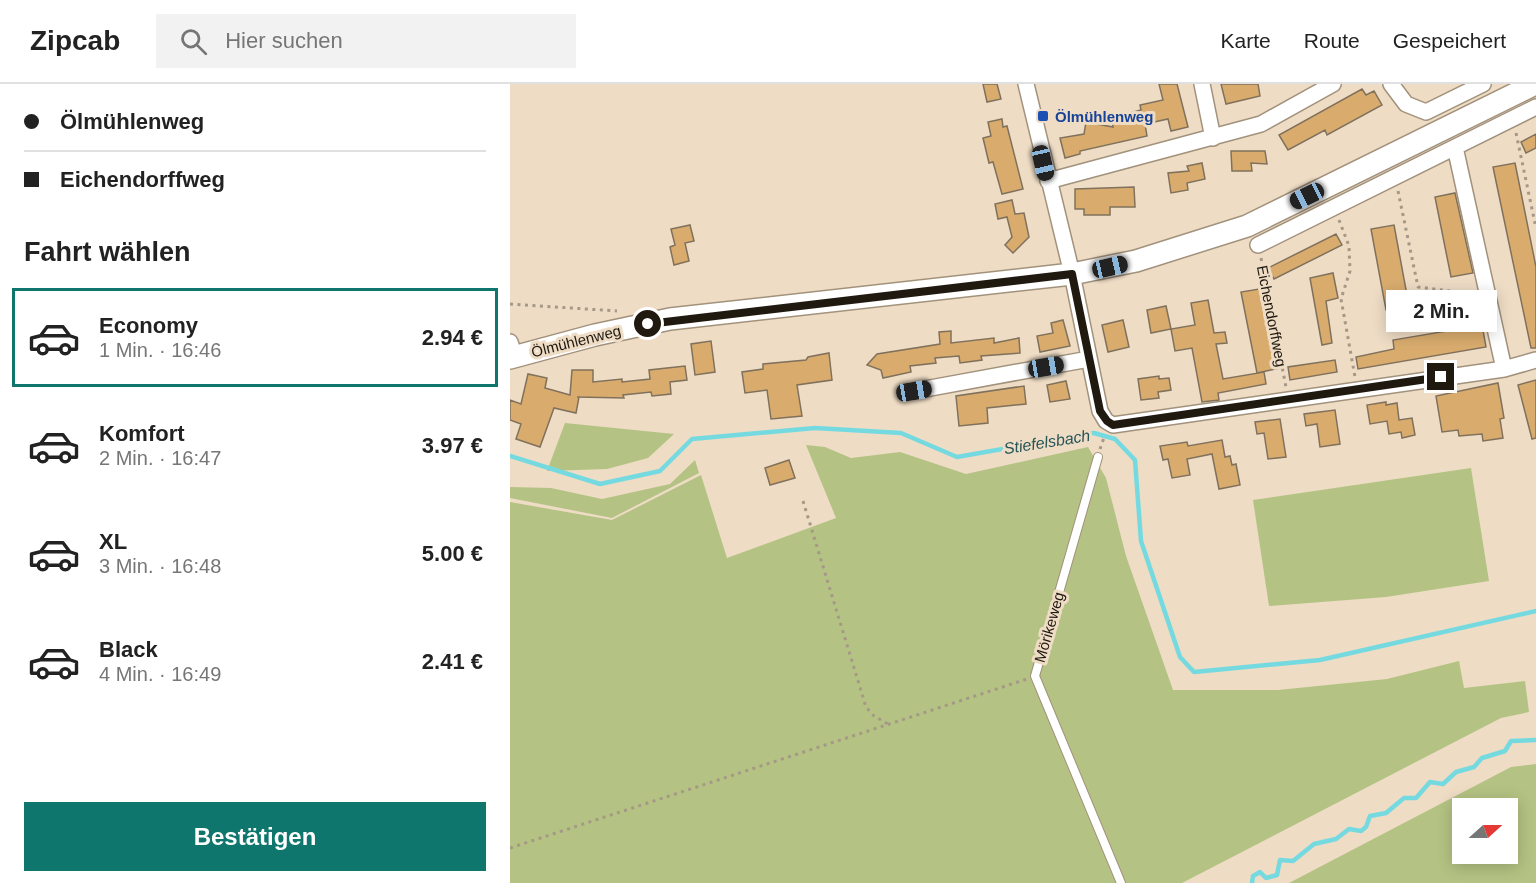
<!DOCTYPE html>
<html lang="de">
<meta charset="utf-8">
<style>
:root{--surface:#fff;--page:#f2f2f2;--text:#222;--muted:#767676;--line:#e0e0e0;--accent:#0f766e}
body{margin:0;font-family:Arial,sans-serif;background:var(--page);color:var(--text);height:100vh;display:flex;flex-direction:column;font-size:22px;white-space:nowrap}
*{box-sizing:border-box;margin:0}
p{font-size:20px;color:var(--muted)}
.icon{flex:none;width:33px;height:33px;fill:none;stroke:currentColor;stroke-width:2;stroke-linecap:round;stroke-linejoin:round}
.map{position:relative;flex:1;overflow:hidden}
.sheet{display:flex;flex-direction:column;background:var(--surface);width:510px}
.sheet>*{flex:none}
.hud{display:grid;align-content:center;height:132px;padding:0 24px;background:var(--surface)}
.needle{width:39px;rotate:69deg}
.buttons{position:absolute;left:942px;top:714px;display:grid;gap:12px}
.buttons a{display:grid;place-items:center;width:66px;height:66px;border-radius:0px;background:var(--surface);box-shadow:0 3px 15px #0003;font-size:30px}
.end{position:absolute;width:27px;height:27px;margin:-14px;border:8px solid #1f1910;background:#fff;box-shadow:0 0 0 3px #fff}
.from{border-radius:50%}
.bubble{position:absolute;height:42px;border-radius:0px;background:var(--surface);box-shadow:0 3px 15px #0003;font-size:20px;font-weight:700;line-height:42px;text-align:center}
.car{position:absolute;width:18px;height:36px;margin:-18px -9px;border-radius:8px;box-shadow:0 0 4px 2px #0007;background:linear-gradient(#222 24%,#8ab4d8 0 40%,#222 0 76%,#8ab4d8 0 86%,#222 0)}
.hud b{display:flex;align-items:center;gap:21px;height:57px;font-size:22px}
.hud b+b{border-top:2px solid var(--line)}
.hud i{width:15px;height:15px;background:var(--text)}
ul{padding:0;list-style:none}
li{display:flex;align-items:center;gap:18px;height:99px;margin:0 12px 9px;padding:0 12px;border:3px solid transparent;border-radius:0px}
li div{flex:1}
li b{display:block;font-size:22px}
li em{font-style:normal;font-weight:700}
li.active{border-color:var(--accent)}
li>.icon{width:54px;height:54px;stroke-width:1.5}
h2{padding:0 24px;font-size:27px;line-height:72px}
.action{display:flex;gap:12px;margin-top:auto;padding:12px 24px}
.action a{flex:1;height:69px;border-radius:0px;background:var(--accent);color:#fff;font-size:24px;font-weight:700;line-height:69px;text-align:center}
header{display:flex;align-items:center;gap:36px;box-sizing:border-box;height:84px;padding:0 30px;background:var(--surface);border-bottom:2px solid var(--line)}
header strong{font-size:28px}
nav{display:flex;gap:33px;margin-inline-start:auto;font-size:21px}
.search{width:420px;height:54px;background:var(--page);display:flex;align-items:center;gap:15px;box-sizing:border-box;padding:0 21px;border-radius:0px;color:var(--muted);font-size:22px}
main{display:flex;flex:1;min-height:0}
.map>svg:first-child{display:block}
.green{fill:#b4c383;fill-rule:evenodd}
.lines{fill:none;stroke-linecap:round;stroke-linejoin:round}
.stream{stroke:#75dae0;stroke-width:4.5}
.building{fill:#d9ac6e;stroke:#80715c;stroke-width:1.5}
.lane-casing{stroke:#a2927c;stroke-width:10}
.street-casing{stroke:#a2927c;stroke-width:18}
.secondary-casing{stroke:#a2927c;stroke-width:24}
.path{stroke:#a69886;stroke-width:3;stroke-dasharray:3 4.5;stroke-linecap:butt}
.lane{stroke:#fff;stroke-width:8}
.street{stroke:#fff;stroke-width:15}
.secondary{stroke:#fff;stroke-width:21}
.route{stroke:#1f1910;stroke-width:8}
.transit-dot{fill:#1a4fb4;stroke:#eedcc5;stroke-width:2}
.labels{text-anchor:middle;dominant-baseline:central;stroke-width:6;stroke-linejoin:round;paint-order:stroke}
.transit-label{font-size:15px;font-weight:bold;fill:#164399;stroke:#eedcc5;text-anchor:start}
.street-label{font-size:15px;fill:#1f1910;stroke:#eedcc5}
.water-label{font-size:16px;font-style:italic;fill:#275557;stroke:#eedcc5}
</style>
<header>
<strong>Zipcab</strong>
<div class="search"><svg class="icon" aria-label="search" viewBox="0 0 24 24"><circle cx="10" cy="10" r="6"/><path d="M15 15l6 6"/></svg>Hier suchen</div>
<nav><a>Karte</a><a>Route</a><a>Gespeichert</a></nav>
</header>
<main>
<section class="sheet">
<div class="hud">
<b><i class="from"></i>Ölmühlenweg</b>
<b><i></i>Eichendorffweg</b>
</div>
<h2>Fahrt wählen</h2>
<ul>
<li class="active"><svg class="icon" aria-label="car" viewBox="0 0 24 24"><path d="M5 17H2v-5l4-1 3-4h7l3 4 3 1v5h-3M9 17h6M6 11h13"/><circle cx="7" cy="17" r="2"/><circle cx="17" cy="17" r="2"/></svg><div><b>Economy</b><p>1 Min. · 16:46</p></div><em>2.94 €</em></li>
<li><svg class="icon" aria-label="car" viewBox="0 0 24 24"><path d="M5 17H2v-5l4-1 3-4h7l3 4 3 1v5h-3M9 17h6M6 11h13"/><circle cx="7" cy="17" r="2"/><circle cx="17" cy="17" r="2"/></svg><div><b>Komfort</b><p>2 Min. · 16:47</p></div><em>3.97 €</em></li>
<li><svg class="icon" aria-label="car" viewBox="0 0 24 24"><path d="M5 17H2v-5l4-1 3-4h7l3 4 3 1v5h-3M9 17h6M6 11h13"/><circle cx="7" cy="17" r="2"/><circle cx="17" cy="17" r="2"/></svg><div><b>XL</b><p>3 Min. · 16:48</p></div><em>5.00 €</em></li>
<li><svg class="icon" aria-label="car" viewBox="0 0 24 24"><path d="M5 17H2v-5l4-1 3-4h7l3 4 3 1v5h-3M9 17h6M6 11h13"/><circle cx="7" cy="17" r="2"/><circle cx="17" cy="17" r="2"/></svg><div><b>Black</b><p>4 Min. · 16:49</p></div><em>2.41 €</em></li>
</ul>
<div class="action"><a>Bestätigen</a></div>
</section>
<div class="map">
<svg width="1026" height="799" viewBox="0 0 1026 799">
<rect width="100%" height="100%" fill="#eedcc5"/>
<!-- green -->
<path class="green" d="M55,339L164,350L138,374L97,385L37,387Z
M296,361L315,363L341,374L390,368L456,390L578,363L596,394L616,472L663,606H768L877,595L949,577L954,604L1015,597L1019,628L991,634L672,799H0V418L102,436L191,391L217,474L326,434Z
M185,376L189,389L102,434L0,414V403L41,404L92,415L160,400Z
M961,384L979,497L876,513L759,522L743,416Z
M1026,680V799H779L1001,683ZM952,724H998V770H952Z"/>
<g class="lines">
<!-- stream -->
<path class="stream" d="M0,372L90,400L150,387L182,355L305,344L391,349L447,373L584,349L605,355L625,376L631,457L670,573L684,588L810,576L1026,527
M742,799L743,792L750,788L756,794L767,791L770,776L783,777L804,760L826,755L839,745L851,747L856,743L860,732L876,729L894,714H906L920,698L933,700L946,688L964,683L972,674L995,667L1001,657L1026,656"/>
</g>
<!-- building -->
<path class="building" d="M473,0H487L491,15L477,18Z
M649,0H667L678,43L661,47L658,35L635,40L637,52L570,67V70L555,74L550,54L574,50L576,38L603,43L601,34L631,26L630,21L653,16Z
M711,0H748L750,12L716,20Z
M852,5L856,11L864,7L872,21L817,51L815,46L778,66L769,51Z
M492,35L493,43L497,42L513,105L492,110L483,78L479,79L473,54L481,52L478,38Z
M1026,50V64L1016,69L1011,58Z
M721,67H755L757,80L741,79L742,87H722Z
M692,79L695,95L677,99L678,106L661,109L658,89L679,87L677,82Z
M1005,79L1026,183V264H1021L983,83Z
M624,103L625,123H600V131H574V125H565V105Z
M945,109L963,189L941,193L925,113Z
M502,116L505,130L514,129L519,153L503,169L495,161L502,153L497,133L488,135L485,120Z
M180,141L184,157L175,159L179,177L164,181L160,163L165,161L161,145Z
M884,141L899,222L876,226L861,145Z
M826,150L832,161L764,195L758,184Z
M823,189L828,214L816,217L822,259L812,261L800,194Z
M755,204L770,284L747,289L731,208Z
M698,216L704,249L715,248L717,259L706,260L713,295L754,288L756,300L708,309L709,316L692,318L682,264L665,267L661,245L685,241L681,219Z
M656,222L661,245L641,249L637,226Z
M553,236L560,262L530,268L527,252L543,249L541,239Z
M613,236L619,263L598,268L592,241Z
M972,241L976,263L848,285L846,273L884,265L883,256Z
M441,247V259L484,254V259L509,254L510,269L471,272L472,276L450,279L449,272L425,274L426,279L400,282L401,288L373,294L371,286L357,281L367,270L430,260L429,248Z
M201,257L205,288L185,291L181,260Z
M319,269L322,296L287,301L292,332L261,335L257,306L235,309L232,288L253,285V280L296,276L298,273Z
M825,276L827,288L780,296L778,283Z
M175,282L177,296L160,298L161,310L142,312L141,308L113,311L114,314L67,313H69L66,329L44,324L30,363L6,355L11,340L0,336V316L11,320L18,290L37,294L35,304L60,311L62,286H83V298L112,295V298L140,295L139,286Z
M649,292V295L659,294L661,306L648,308L649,314L631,316L628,295Z
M1026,296V354L1022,355L1008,301Z
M556,297L560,315L540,318L537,301Z
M988,299L994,334L990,335L993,354L973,357L972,350L949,352L948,346L932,348L926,312Z
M514,302L516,320L477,324L478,339L449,342L446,312Z
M876,318V321L887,319L889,336L902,334L905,351L892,354L891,348L879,350L877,337L860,340L857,321Z
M825,326L830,360L810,363L807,340L796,342L794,330Z
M770,335L776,373L758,375L754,349L747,350L745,338Z
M712,356L715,373L720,372L722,381L726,380L730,401L709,405L702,370L677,375L680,391L662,394L658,375L653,376L650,362L677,358L678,362Z
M279,376L285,394L260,401L255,384Z"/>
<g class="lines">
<!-- lane casing -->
<g class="lane-casing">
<path id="lane" d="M588,373L525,592L611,799"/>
</g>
<!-- street casing -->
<g class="street-casing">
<path id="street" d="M516,0L562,190L590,327L596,337L603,341L994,285L1026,276
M692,0L703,54
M881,0L896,20L916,28L973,0
M945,63L994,285
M538,97L751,40L823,0
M748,161L1026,23
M0,258L5,273
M404,307L579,275"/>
</g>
<!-- secondary casing -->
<g class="secondary-casing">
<path id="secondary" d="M0,274L85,251L160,235L562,190L626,177L737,142L1025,0"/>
</g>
<!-- path -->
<path class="path" d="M1006,49L1026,144
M888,107L908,203L964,210
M829,136L839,162L840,187L831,215L845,293
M751,174L776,303
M0,220L107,227
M590,365L595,351
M293,417L356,623L364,632L378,640
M0,764L517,595"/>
<!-- lane -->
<use href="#lane" class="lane"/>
<!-- street -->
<use href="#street" class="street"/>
<!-- secondary -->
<use href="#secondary" class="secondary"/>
</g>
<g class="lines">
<!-- route -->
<path class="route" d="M138,240L562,190L590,327L597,337L603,341L931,293"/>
</g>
<!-- markers -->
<rect class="transit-dot" x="527" y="26" width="12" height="12" rx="3"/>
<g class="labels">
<!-- transit labels -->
<g class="transit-label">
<text x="545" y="32">Ölmühlenweg</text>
</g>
<!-- street labels -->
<g class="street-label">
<text transform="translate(762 232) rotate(79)">Eichendorffweg</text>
<text transform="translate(66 257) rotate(-14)">Ölmühlenweg</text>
<text transform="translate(539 543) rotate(-74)">Mörikeweg</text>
</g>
<!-- water labels -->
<g class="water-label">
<text transform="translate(537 358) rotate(-9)">Stiefelsbach</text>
</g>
</g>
</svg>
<div class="buttons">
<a><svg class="needle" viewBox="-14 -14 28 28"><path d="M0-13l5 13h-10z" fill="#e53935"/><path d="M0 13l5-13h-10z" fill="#767676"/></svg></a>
</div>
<i class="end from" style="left:138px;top:240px"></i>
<i class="end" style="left:931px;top:293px"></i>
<div class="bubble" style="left:876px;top:206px;width:111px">2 Min.</div>
<i class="car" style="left:533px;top:79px;rotate:167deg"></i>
<i class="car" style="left:797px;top:112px;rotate:244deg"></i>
<i class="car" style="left:600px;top:183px;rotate:77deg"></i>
<i class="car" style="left:536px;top:283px;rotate:80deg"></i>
<i class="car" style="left:404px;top:307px;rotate:80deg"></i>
</div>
</main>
